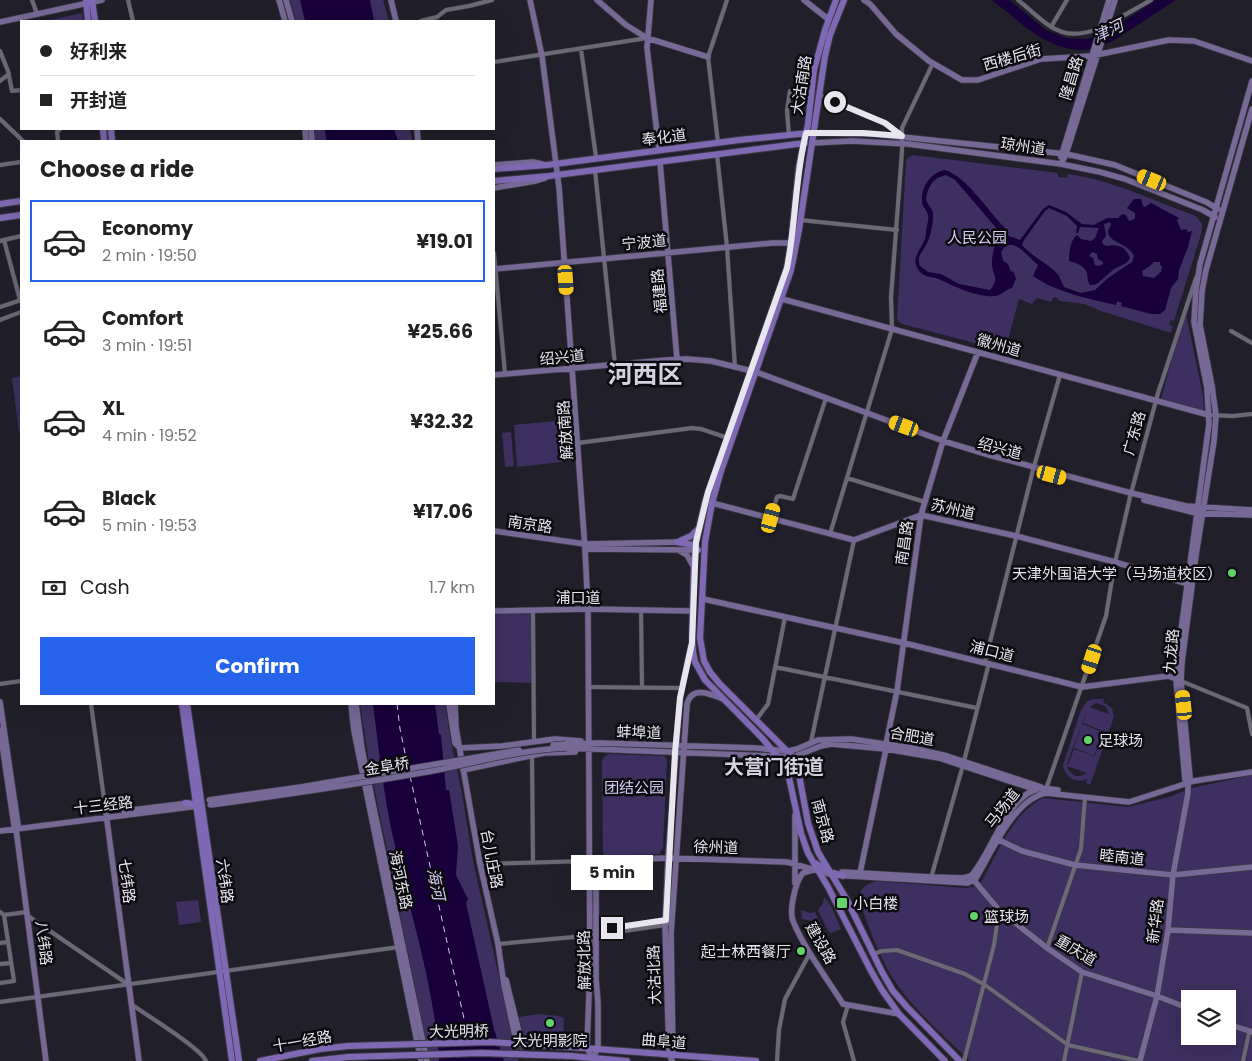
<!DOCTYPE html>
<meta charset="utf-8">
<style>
:root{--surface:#fff;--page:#f2f2f2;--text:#222;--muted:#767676;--line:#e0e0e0;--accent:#2563eb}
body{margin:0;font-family:Poppins,"Noto Sans SC",sans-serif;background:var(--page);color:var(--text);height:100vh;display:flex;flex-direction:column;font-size:19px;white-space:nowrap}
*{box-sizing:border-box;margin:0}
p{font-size:16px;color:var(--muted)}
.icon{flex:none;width:28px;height:28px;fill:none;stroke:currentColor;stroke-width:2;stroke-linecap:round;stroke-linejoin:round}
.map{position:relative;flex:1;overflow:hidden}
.sheet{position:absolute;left:20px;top:140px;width:475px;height:565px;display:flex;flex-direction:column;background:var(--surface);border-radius:0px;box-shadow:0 5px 20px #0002}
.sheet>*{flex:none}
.top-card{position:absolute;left:20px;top:20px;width:475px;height:110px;border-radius:0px;box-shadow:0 5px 20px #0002;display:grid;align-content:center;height:110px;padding:0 20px;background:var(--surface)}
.tools{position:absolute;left:1181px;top:990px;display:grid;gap:10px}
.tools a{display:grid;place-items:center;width:55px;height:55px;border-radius:0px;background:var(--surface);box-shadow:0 5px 20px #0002;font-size:25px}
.end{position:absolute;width:22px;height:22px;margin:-11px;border:6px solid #e7e5ed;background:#111;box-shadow:0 0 0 2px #111}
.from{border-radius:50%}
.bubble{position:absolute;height:35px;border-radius:0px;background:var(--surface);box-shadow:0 5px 20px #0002;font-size:16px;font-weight:700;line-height:35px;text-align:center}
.car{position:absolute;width:15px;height:30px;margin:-15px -8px;border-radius:6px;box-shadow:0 0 4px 1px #0007;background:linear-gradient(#f5c518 24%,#345 0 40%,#f5c518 0 76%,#345 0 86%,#f5c518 0)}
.top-card b{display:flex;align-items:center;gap:18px;height:48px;font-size:19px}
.top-card b+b{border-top:1px solid var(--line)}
.top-card i{width:12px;height:12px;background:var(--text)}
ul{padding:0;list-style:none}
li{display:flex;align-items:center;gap:15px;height:82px;margin:0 10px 8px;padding:0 10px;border:2px solid transparent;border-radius:0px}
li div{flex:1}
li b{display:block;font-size:19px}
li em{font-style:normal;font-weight:700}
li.active{border-color:var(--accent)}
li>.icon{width:45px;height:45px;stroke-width:1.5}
h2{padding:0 20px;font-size:22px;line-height:60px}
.pay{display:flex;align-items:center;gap:12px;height:55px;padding:0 20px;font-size:19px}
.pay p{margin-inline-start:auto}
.action{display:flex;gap:10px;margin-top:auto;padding:10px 20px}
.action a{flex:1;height:58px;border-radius:0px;background:var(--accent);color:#fff;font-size:20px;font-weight:700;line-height:58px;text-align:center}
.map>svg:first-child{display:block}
.green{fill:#3d2f5f;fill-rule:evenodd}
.water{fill:#18003a;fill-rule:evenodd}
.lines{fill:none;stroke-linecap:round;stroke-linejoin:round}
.ferry{stroke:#d0c8ef;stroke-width:1;stroke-dasharray:6 5;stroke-linecap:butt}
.secondary-tunnel{stroke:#3f3d47;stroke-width:5.5;stroke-dasharray:5.5 3;stroke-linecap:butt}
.street-casing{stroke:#3b3942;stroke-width:5}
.secondary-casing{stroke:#3b3942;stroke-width:7}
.primary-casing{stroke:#3b3942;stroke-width:8}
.street{stroke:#6c6977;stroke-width:4}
.secondary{stroke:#766996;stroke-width:5.5}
.primary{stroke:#7f69b4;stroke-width:6}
.secondary-bridge-casing{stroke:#3b3942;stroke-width:7;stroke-linecap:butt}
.primary-bridge-casing{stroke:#3b3942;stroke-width:8;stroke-linecap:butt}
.secondary-bridge{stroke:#766996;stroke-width:5.5}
.primary-bridge{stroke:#7f69b4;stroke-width:6}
.route{stroke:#e7e5ed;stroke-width:6}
.poi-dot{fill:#62d469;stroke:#0b0a0f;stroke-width:2}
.labels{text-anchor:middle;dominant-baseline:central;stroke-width:5;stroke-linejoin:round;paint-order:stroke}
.street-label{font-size:15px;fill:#e7e5ed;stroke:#0b0a0f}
.park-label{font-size:15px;fill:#d6cef5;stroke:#0b0a0f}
.poi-label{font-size:15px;fill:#e7e5ed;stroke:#0b0a0f;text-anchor:start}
.water-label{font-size:16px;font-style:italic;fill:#d0c8ef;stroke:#0b0a0f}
.district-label{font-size:20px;font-weight:bold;fill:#d3d0df;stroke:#0b0a0f}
.town-label{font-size:25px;font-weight:bold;fill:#d3d0df;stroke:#0b0a0f}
</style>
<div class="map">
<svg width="1252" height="1061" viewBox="0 0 1252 1061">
<rect width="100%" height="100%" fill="#211f2a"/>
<!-- green -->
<path class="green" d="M290,0H383L389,21H296Z
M82,13L83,21H46Z
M314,129H410L412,141H315Z
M913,155L1058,173V177L1067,178L1068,174C1113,180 1154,201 1196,216L1202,224V231L1174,321L1171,320L1169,325L1173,326L1171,333L1101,311L1085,304L1060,301L1056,297L1053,298L1051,302L1037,298L1032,304L1019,299L1005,351L902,324L897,320L906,162L907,158Z
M1186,314L1203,396L1204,411L1161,399L1175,346Z
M21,376V432H19L12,378Z
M567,420L570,461L517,467L514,425Z
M511,432L514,466L505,467L502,433Z
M531,613L532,683L494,682V614Z
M1094,699H1104L1103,702L1112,708L1114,717L1090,785L1086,783L1087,779C1074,784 1065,777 1063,765L1081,710L1087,701ZM1096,703L1105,706L1109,714L1089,707ZM1088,708L1083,723L1103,731L1109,715L1088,772L1094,756L1074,749L1068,765L1067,764ZM1067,766L1087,773C1079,779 1070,776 1067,766Z
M360,704H445L450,736L462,794L473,861L518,1061H430L369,762Z
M1082,724L1103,732L1095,756L1074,748Z
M608,754L664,756L667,759L663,848L659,854L606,856L603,854L602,762L603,758Z
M1252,775V1061H970C943,1035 906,1003 888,970C876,948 867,923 859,899C858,889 868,883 877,881L966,888L976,886L982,881C998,852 1012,814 1043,798L1128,807L1169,797L1192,788ZM1190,999H1228V1036H1190Z
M824,897L831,906L841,929L831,933L828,931L818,910L823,903Z
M198,900L201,922L179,925L176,902Z
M801,910L810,913L815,912L825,933L817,937L812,921L802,919Z
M538,1014L559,1016L564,1018L563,1042L524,1038L519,1017Z"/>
<!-- water -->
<path class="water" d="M300,0H370L374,21H305Z
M992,0H1009L1046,30L1066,38L1088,39L1112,29L1156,0H1176L1113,41C1063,67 1029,29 992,0Z
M325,129H394L398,141H326Z
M945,170C968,178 988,211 1005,228L1007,231L1006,235L1020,240L1043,209L1049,205L1066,212L1082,224L1094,225L1107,218H1118L1122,214L1126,215L1129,221L1133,220L1135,218V213L1127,208L1134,199H1141L1143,206L1145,207L1151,203L1179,218L1177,220L1181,230L1186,229L1188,232L1192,231L1188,247L1179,270L1178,279L1171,288L1165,310L1160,314H1151L1121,306L1122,303L1117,301L1116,305C1086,298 1058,293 1033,276L1038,265C1030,259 1015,238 1005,247C999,252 1002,254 1003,261L1008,264L1011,272L1013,271L1016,279L1012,288C1006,289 1002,295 995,296C979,298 955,287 941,280C933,276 923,278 918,269C911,258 920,251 924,241C926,238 926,234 926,230C927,226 929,219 928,215C927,210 922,207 922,201C921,187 931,172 945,170ZM946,175L955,180L998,230C998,241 991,252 992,265C993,277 1000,277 990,290L959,284L941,274L928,272L920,266C916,256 922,253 926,245C930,239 934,221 933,214C933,209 928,205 926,200C928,187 932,178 946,175ZM1049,208L1067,216L1077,226L1076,233H1078L1080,227L1099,228L1095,238L1091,241L1081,239L1077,235C1070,240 1069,253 1069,261C1076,263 1084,265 1087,273C1088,278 1087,280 1090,285H1094L1098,283L1114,269L1126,263L1130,259C1127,246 1116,244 1106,246L1103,244L1102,241L1106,236L1104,224L1110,222L1111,225C1099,242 1128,241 1134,256L1132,262L1108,278L1095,290L1081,293L1064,287C1062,283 1060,279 1059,276C1051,265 1032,257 1022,245L1024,240L1045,211ZM1092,252L1097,254L1098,259L1103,262V264L1098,266L1095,265L1093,258L1089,256ZM1154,262H1160V265L1162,266L1161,272L1154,278L1143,276L1142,271L1150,266Z
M373,704H435L439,734L441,735L446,790H449L458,846L456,875L468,899L466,903L494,1029L504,1061H439C435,988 411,917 395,846C384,800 379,751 373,704Z"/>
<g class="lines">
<!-- ferry -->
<path class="ferry" d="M397,704L400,729L408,767
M410,776L469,1041"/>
<!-- secondary-tunnel -->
<path class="secondary-tunnel" d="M515,1036L520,1061
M520,1036L525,1061"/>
<!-- street casing -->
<g class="street-casing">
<path id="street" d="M32,0L36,11
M128,0L133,21
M1018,0C1048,24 1059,44 1101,28
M421,21L437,17L446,10L469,6L492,0
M1107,25L1151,0
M1051,27L1067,0
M581,49L596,157
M0,51L8,71L12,91L21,90
M494,62L647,38
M0,81L9,74
M819,95L885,123L902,136
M0,119L23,141
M789,135L787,111L790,91
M58,141L57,132L60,129
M718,143L708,57L727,0
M717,154L727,247L735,367
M0,165L21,162
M595,170L615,365
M800,220L897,230
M4,240L21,236
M0,241L4,240L20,300
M494,253L505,374
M0,307L21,300
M0,320L21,312
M1231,331L1252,343
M1209,415L1233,416L1252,414
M578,443L692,428L701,429L728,438
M847,478L925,502
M771,519L777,497L780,496L793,499L825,401
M830,534L892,329L891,297L902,151V128L933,63
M533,610L534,742
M641,610L642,687
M985,662L1033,470L1060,375
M775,667L977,708
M1181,681L1247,708L1252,734
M0,684L21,681
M588,687L682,688
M91,704L106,813
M756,720L768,704L785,617
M811,742L854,540
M532,755L533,862
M964,761L989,663
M1046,789L1106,616L1114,567L1130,497L1158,393L1196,278
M480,864L589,861
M931,878L963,765
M0,912L4,915L14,981L0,983
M4,915L27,912
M28,916L129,985
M0,943L8,942
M498,944L596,935L665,925L672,921L666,920L596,930L589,935
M1047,948L1081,849L1085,797
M873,954L882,951L897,950L965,974L985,985L1068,1045L1139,1061
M0,964L11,963
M0,1002L399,947
M131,1004C146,1015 201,1048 206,1061
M848,1005L843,1022L854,1061
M777,1061L779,1030L785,999L810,953
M964,1061L994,945L999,910
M1064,1061L1082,972
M1243,1061L1249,1033"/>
</g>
<!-- secondary casing -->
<g class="secondary-casing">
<path id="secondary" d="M279,0L285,21
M286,0L292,21
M391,0L396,21
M530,0L542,56L559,187L585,549L588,609L590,966L587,1047L593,1061
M597,0L626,25L647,38L708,57
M651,0L647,48L659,150
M804,0L828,19
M864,0L870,4L896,34L929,61L962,80H978L1041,59L1091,56L1169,40L1194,41L1252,61
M0,22L102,0
M305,129L306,141
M311,129L312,141
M417,129L418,141
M814,133L873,134L1066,154L1115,165L1206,202L1218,209
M812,143L852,141L908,144L1061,164L1100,172L1125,179L1203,210L1215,217
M1061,157L1109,0
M660,162L677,359
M1061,164L1066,154L1115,0
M494,165L533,162L542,164
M494,188L535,181L545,178
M494,269L773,243H795
M782,299L1209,415
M494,375L667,360L687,359L711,361L756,372L943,441L989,455L1131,493L1186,506L1252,510
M1144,500L1196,513L1252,515
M712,503L854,540L921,515L1016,536L1115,562L1188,584
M494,531L585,544L681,542
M585,549L698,550
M680,551L687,555L693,566
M703,599L904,643L1082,687L1168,676L1179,680
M494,611L588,609L692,611
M0,702L18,825L16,829
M351,704L354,731L421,1061
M356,704L362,749L373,804L427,1061
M449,704L455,743L460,748L502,746L555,739L581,741
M455,704L456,728L480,864L498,944L504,985L515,1036
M0,730L14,825L16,829L46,1061
M566,744L599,743L755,748L788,751L797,749L818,740L851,739L912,748L947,756L1041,787
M886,744L897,691L921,515L943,441L978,352
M567,748L793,757L821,746L831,744L886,749L939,758L1037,790
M463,770L544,753L575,752
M1188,783L1185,780L1176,679L1177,660L1209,424L1207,388L1194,322L1196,289L1200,264L1252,81
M124,811L189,803
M106,813L139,1061
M0,831L198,806
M997,839L1022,851L1075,865L1173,875L1252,867
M589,861L668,858L787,862L833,875L968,883L976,878C992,852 1014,799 1046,793L1129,802L1194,781L1252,772
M813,870L803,873C795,882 789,911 793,921C805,950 826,977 843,1004L899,1014
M842,872L931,877L963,878L971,876C990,856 1006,799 1035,790C1042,787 1050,789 1058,790
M860,873L886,749
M972,878L999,910L1047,948L1082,972L1157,996L1190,1009
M795,883V815
M1168,930L1252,933
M506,980L520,1036
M1228,1024L1252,1032
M673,1056L671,934L687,704C692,685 710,694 723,699
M593,1058L598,1048V1003L596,978V861
M672,1061L669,1053L665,925L668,858L680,698L691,645
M1140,1061L1157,996L1168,930L1173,875L1188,793V783L1190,778L1181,681L1182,662L1196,555L1214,441L1216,416L1212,386L1200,325L1202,291L1206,270L1252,109"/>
</g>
<!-- primary casing -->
<g class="primary-casing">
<path id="primary" d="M86,0L88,21
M92,0L95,21
M836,0L825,30L814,70L808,124L799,166L791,244L787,268L705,502L696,542L694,562L692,637L693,651L695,662L705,680L762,738L783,763L788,773L801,833L808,853L828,887L871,971L882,990L899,1014L945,1061
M844,0L830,35L825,56L799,230L791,270L721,471L712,503L705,542L700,638L704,661L710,672L719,683L793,757L799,775L808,823L818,852L847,900L882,972L893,991L907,1007L960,1061
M103,129L104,141
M111,129L112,141
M494,169L547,165L739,140L808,133
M494,181L549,176L805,143
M0,204L21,201
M0,218L21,215
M680,541L691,536L698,529
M677,542L693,545L698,550
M182,704L232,1061
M187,704L239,1061
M185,803L192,804L198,807
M815,863L828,871L843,876
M570,1047L756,1061
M571,1056L627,1061
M260,1061L320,1049L348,1046
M312,1061L349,1057"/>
</g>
<!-- street -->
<use href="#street" class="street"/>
<!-- secondary -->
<use href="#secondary" class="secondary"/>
<!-- primary -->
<use href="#primary" class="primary"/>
<!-- secondary-bridge casing -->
<g class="secondary-bridge-casing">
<path id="secondary-bridge" d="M553,745L566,744
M209,800L301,787L519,750
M210,805C284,795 358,784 432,771C476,763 522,749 567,748"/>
</g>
<!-- primary-bridge casing -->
<g class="primary-bridge-casing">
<path id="primary-bridge" d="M348,1046L490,1042L570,1047
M349,1057L482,1053L571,1056"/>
</g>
<!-- secondary-bridge -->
<use href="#secondary-bridge" class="secondary-bridge"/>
<!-- primary-bridge -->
<use href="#primary-bridge" class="primary-bridge"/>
</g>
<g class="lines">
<!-- route -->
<path class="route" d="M612,928L666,920L675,752L680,698L692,643L696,542L708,492L787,268C796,223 795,177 806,133H863L902,136L885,123L835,102"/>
</g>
<!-- markers -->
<g class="poi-dot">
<circle cx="1232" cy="573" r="5"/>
<circle cx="1088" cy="740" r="5"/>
<rect x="836" y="897" width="12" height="12" rx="2.5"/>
<circle cx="974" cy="916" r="5"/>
<circle cx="801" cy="951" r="5"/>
<circle cx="550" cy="1023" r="5"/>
</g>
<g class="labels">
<!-- street labels -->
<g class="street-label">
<text transform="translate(1012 57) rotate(-16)">西楼后街</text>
<text transform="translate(1071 78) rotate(-73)">隆昌路</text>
<text transform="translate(801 85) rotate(-81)">大沽南路</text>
<text transform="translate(664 137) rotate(-7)">奉化道</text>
<text transform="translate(1023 146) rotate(8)">琼州道</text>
<text transform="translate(644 242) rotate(-5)">宁波道</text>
<text transform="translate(659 291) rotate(-95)">福建路</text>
<text transform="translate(999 345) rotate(16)">徽州道</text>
<text transform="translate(562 357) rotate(-5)">绍兴道</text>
<text transform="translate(565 430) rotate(-94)">解放南路</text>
<text transform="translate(1134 433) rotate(-74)">广东路</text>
<text transform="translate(1000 448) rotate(15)">绍兴道</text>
<text transform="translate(953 509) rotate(13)">苏州道</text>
<text transform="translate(530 524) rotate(8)">南京路</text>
<text transform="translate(904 543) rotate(-82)">南昌路</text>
<text x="578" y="597">浦口道</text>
<text transform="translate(992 651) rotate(14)">浦口道</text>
<text transform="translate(1171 651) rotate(-85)">九龙路</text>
<text transform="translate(639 732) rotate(2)">蚌埠道</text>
<text transform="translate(912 736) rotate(10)">合肥道</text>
<text transform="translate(387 766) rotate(-9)">金阜桥</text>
<text transform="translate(103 805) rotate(-7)">十三经路</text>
<text transform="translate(1002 808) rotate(-52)">马场道</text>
<text transform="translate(823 821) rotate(75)">南京路</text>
<text transform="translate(716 847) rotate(2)">徐州道</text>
<text transform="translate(1122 857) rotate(6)">睦南道</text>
<text transform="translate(492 859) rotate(79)">台儿庄路</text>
<text transform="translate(401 880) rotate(78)">海河东路</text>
<text transform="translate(127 881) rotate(83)">七纬路</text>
<text transform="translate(225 881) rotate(82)">六纬路</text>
<text transform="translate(1155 921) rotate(-83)">新华路</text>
<text transform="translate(44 943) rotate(83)">八纬路</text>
<text transform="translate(821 943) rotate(60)">建设路</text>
<text transform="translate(1076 950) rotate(31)">重庆道</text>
<text transform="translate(584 960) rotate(-91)">解放北路</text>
<text transform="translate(654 975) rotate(-92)">大沽北路</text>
<text transform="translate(459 1031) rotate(-1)">大光明桥</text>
<text transform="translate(302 1041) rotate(-10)">十一经路</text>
<text transform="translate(664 1041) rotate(5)">曲阜道</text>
</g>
<!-- park labels -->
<g class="park-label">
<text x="977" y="237">人民公园</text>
<text x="634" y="787">团结公园</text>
</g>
<!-- poi labels -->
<g class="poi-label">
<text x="1222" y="573" text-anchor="end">天津外国语大学（马场道校区）</text>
<text x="1098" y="740">足球场</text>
<text x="853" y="903">小白楼</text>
<text x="984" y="916">篮球场</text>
<text x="791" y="951" text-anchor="end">起士林西餐厅</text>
<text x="550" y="1040" text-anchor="middle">大光明影院</text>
</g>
<!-- water labels -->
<g class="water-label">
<text transform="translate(1108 31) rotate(-26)">津河</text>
<text transform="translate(436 884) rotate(78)">海河</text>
</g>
<!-- district labels -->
<g class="district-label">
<text x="774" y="767">大营门街道</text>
</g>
<!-- town labels -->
<g class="town-label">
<text x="645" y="374">河西区</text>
</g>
</g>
</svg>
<div class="tools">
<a><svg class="icon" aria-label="layers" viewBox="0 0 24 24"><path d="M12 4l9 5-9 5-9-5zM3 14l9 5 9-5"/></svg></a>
</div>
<i class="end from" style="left:835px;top:102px"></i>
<i class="end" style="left:612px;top:928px"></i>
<div class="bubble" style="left:571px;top:855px;width:82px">5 min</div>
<i class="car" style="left:1152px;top:180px;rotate:292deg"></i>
<i class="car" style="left:566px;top:280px;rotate:176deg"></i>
<i class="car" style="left:904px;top:426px;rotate:290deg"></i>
<i class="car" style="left:1052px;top:475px;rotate:105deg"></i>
<i class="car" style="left:771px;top:518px;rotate:15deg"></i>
<i class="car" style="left:1092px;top:659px;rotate:198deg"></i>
<i class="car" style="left:1184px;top:705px;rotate:354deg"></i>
<div class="top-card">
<b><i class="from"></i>好利来</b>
<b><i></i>开封道</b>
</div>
<section class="sheet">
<h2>Choose a ride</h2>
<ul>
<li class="active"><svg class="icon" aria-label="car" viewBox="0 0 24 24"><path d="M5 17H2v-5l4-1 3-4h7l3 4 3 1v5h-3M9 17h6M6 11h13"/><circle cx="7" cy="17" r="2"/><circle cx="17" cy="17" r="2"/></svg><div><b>Economy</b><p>2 min · 19:50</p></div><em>¥19.01</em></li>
<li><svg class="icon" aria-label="car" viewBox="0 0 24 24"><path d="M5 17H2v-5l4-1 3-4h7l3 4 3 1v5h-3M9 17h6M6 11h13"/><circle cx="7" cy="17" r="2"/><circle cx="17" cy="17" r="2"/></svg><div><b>Comfort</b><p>3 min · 19:51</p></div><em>¥25.66</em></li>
<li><svg class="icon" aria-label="car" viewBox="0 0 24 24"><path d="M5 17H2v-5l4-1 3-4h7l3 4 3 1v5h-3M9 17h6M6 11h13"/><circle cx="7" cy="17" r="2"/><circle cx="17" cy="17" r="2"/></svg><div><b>XL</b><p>4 min · 19:52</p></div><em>¥32.32</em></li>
<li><svg class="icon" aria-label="car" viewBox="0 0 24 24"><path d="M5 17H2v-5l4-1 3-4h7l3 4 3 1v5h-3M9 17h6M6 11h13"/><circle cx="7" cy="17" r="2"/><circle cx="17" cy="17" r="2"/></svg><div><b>Black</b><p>5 min · 19:53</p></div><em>¥17.06</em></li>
</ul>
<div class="pay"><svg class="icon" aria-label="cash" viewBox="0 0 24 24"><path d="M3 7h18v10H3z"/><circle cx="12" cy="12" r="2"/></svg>Cash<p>1.7 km</p></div>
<div class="action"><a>Confirm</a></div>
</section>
</div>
